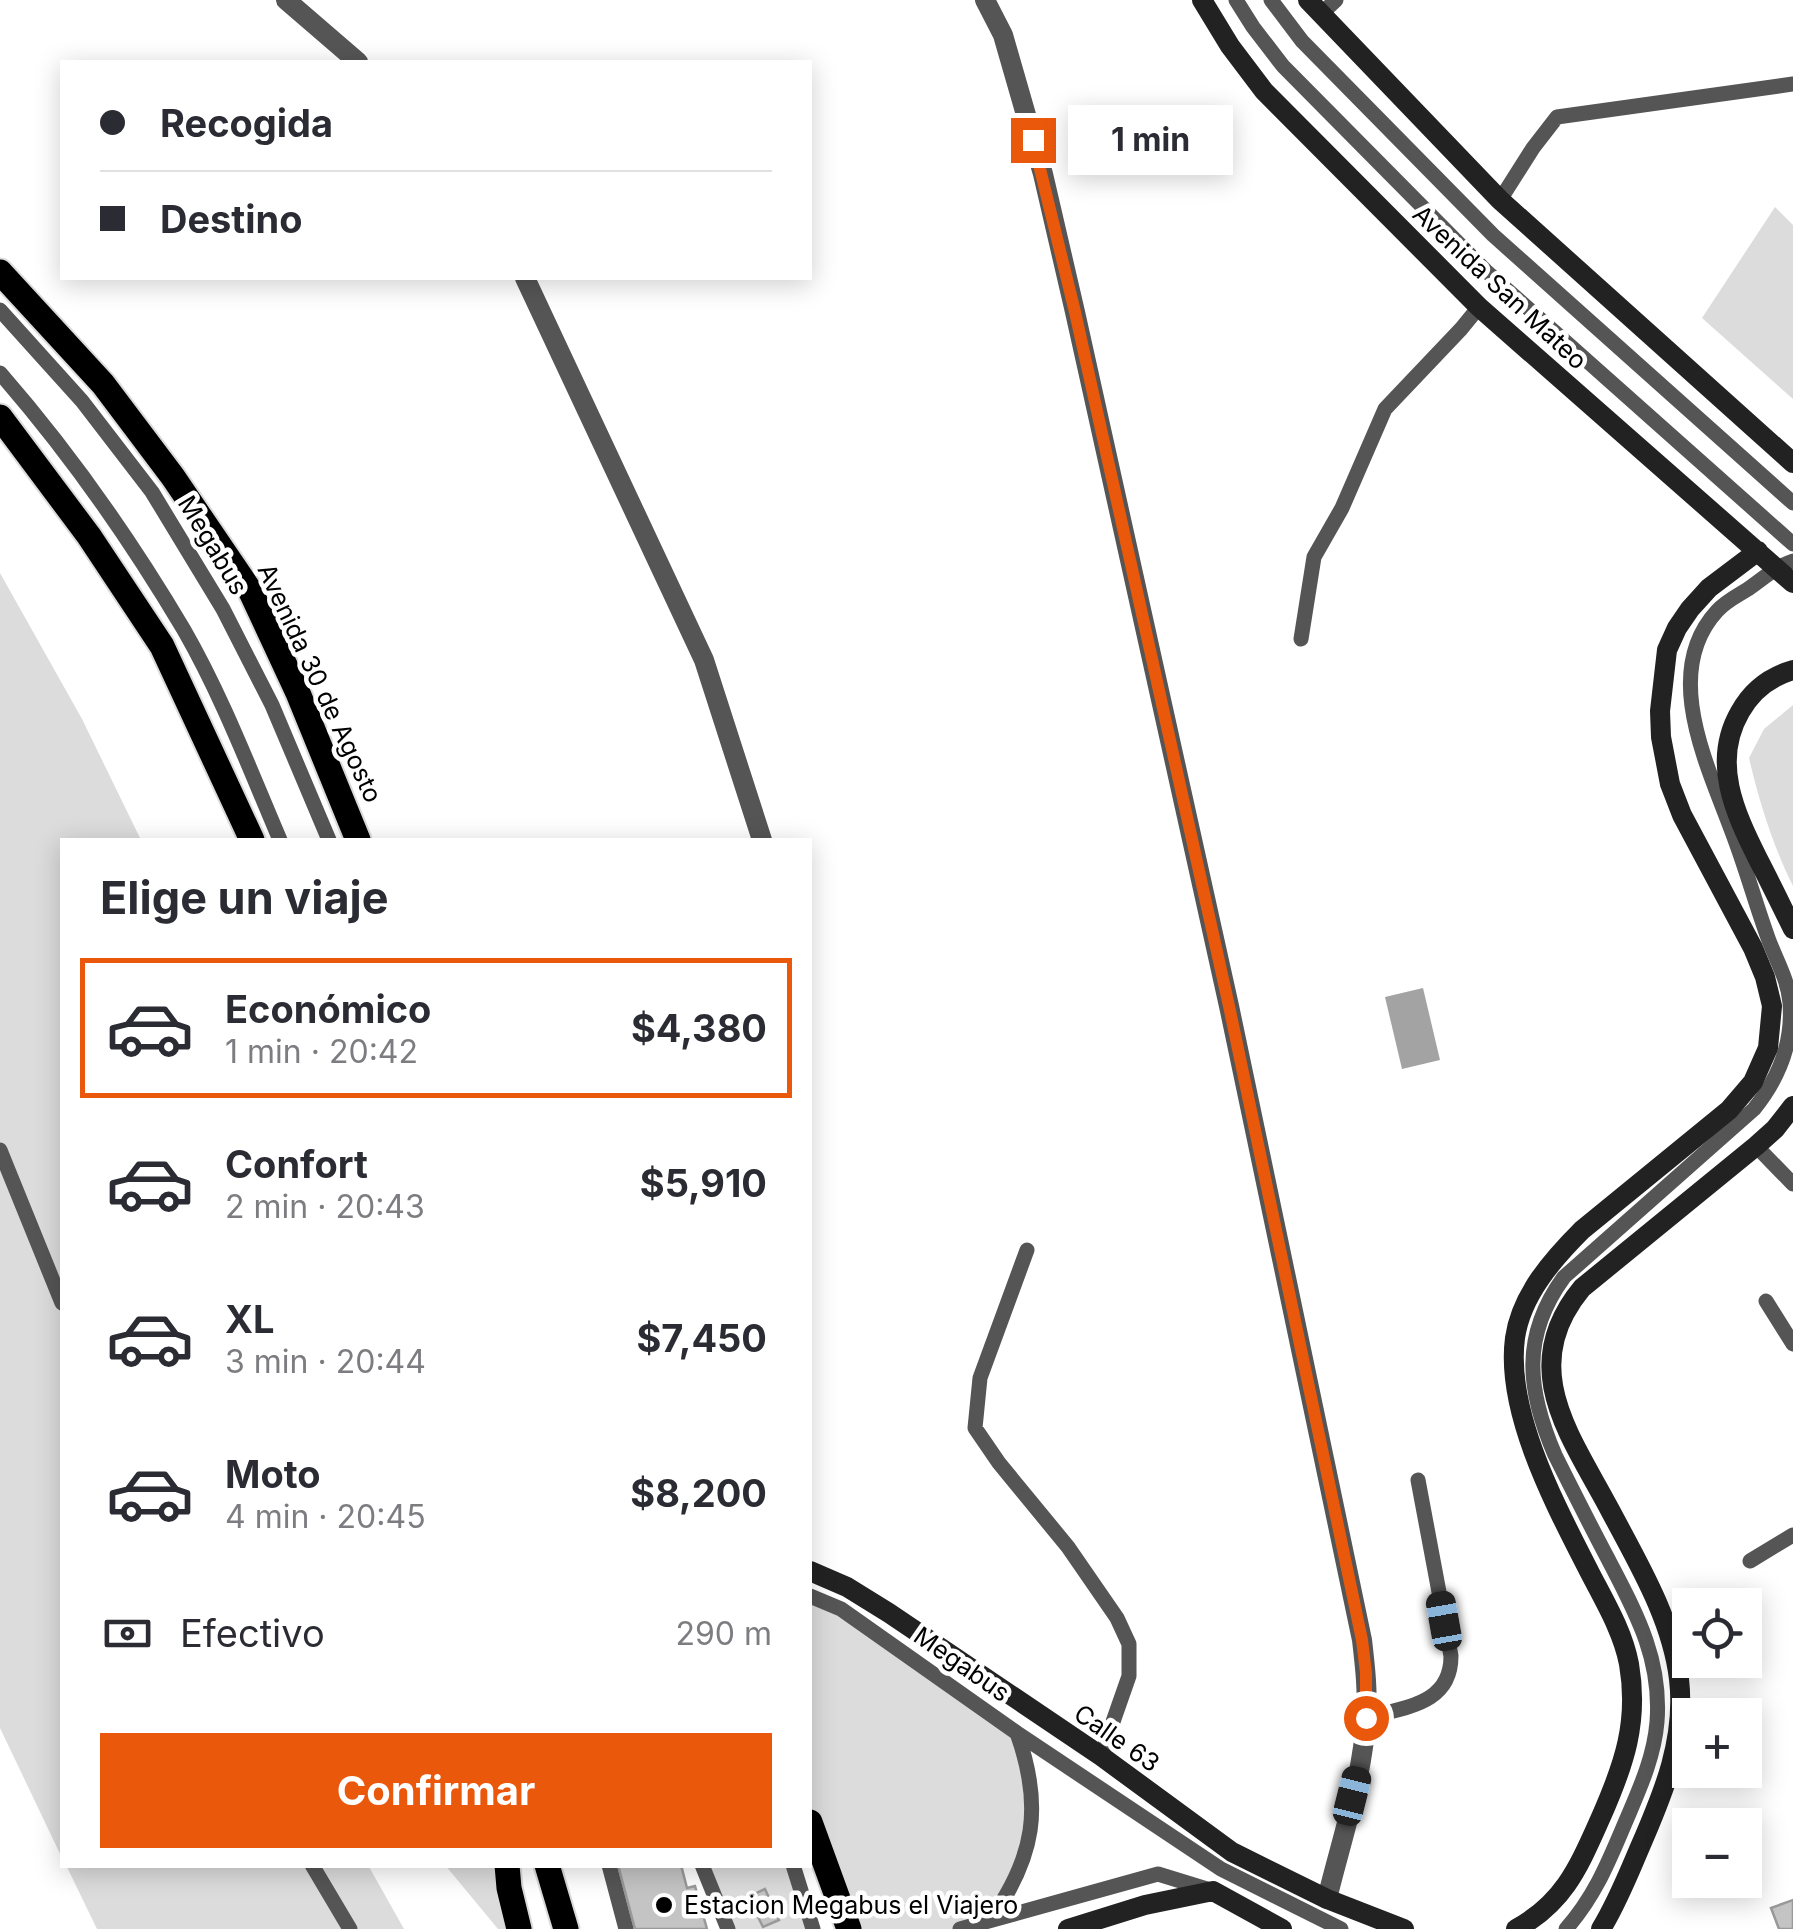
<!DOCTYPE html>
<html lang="es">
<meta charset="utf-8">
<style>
:root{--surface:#fff;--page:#f7f7f7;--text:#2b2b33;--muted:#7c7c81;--line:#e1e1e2;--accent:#ea580c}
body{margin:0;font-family:Inter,sans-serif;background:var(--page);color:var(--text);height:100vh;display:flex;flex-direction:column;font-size:38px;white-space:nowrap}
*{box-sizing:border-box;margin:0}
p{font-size:32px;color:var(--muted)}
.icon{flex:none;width:55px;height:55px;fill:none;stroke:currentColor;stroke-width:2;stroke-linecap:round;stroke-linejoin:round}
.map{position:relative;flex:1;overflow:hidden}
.drawer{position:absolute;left:60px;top:838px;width:752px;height:1030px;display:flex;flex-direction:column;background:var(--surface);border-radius:0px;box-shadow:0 5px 25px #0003}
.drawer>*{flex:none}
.guide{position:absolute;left:60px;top:60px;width:752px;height:220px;border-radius:0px;box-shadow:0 5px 25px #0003;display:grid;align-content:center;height:220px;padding:0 40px;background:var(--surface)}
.fabs{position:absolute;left:1672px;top:1588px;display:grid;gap:20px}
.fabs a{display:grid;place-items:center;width:90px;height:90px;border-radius:0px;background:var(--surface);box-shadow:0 5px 25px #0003;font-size:50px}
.end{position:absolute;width:45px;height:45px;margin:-22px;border:12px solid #ea580c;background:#fff;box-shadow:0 0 0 5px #fff}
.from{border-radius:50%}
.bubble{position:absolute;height:70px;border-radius:0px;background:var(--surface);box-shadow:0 5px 25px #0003;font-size:32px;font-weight:700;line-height:70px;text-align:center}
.car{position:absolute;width:30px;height:60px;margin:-30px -15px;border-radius:12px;box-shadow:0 0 8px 2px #0007;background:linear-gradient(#222 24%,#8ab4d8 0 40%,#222 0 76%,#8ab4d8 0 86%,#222 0)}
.guide b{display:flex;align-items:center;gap:35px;height:95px;font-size:38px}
.guide b+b{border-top:2px solid var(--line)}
.guide i{width:25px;height:25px;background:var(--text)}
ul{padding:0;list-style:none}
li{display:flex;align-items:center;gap:30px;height:140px;margin:0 20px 15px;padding:0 20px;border:5px solid transparent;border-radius:0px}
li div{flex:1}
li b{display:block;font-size:38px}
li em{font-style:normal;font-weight:700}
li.selected{border-color:var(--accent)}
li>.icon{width:90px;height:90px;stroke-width:1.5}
h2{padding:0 40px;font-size:45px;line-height:120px}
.pay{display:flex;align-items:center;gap:25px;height:110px;padding:0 40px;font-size:38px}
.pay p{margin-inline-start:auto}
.action{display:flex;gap:20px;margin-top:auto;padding:20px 40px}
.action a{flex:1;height:115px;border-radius:0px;background:var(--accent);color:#fff;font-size:40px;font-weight:700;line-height:115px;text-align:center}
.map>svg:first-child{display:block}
.green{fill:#dcdcdc}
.water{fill:#a3a3a3}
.building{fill:#c4c4c4;stroke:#999;stroke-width:2.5}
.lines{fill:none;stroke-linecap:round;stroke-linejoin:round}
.primary-casing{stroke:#dbdbdb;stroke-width:29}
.lane{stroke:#555;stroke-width:15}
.street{stroke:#555;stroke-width:20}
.secondary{stroke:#222;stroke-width:20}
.primary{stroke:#000;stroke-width:25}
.route{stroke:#ea580c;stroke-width:12}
.poi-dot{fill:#000;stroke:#fff;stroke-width:4}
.labels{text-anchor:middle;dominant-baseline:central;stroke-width:9;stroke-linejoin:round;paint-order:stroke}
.street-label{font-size:25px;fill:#000;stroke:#fff}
.poi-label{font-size:25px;fill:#000;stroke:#fff;text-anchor:start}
</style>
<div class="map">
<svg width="1793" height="1929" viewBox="0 0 1793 1929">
<rect width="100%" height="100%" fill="#fff"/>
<!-- green -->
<path class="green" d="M1775,207L1793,225V399L1702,318Z
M0,573L82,719L141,840H62V1858L0,1728Z
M1793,705V886C1773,846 1759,801 1749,758L1764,729Z
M810,1596L1017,1733L1031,1830L990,1920L960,1929H850L810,1822Z
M66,1865H368L404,1929H97Z
M445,1865H506L519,1929H498Z
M702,1865H793L813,1929H728Z"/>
<!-- water -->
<path class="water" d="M1423,988L1440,1060L1402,1069L1385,997Z"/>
<!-- building -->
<path class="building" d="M618,1865H681L687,1888L695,1886L707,1929H635Z
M765,1889L779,1920L763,1927L748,1897Z
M1793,1900V1929H1779L1771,1908Z"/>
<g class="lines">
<!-- primary casing -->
<g class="primary-casing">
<path id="primary" d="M0,272L103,384L173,477L251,592L298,693L358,840
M0,417L89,536L162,646L252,840
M810,1822L849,1929
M507,1865L509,1888L519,1929
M547,1865L566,1929"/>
</g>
<!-- lane -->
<path class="lane" d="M1236,0L1253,27L1283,66L1486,271L1793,544
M1271,0L1302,41L1493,235L1793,503
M1320,15L1336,0
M1500,200L1533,148L1557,117L1793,84
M0,310L82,401L152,492L223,609L272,705L329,840
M0,373C69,452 130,539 184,630C222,696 250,770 280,840
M1301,639L1314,557L1342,508L1385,409L1461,329L1479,307
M1756,1146L1793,1184
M0,1150L62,1303
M1027,1250L980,1378L975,1428L999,1463L1068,1547L1117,1618L1129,1644V1676L1101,1756
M1766,1301L1793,1344
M1750,1561L1793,1535
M810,1596L841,1609L1017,1733L1221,1869L1341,1929
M1366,1718C1404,1707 1451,1705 1451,1656L1418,1480
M312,1865L350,1929
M609,1865L626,1929
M702,1865L728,1929
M793,1865L813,1929
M990,1920C1035,1857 1043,1806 1017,1733
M960,1929L1158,1874L1210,1890
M1566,1929C1595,1896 1608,1863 1625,1823C1639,1790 1654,1758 1657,1722C1662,1658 1635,1611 1607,1557C1589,1523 1572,1489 1555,1455C1527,1390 1521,1336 1564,1277L1754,1109C1779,1078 1793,1043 1790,1003C1788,979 1776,960 1768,938C1755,902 1745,865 1731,829C1707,764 1661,672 1717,611C1726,601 1737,596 1748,589C1764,578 1775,567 1793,561"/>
<!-- street -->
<path class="street" d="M286,0L358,62
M985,0L1003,35L1043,174L1075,312L1229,1006L1362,1640C1365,1666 1368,1691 1366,1717C1363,1777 1341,1841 1327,1899
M525,278L704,660L762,840"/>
<!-- secondary -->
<path class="secondary" d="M1202,0L1230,46L1264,91L1479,307L1793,583
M1308,0L1500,200L1793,463
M1793,670C1769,677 1752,690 1740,712C1711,762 1735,813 1758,859C1770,882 1781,905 1793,929
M810,1571L847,1587L889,1613L1101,1756L1232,1852L1327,1899L1404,1929
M1068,1929L1145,1905L1213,1891L1282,1929
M1516,1929C1565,1902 1579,1866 1601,1817C1624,1765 1639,1722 1629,1664C1623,1632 1605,1602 1590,1573C1557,1508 1505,1413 1515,1338C1521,1295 1553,1259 1582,1230L1729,1110L1753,1082L1768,1048L1772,1006L1765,977L1753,948L1682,815L1670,784L1661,737L1660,711L1667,650L1677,628L1690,609L1709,588L1758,551
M1601,1929C1617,1903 1628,1875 1640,1847C1664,1792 1686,1739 1679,1679C1672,1619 1638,1563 1610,1510C1571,1436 1516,1368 1582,1288L1756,1146L1775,1129L1793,1106"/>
<!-- primary -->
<use href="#primary" class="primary"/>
</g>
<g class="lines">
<!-- route -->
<path class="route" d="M1033,140L1075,312L1229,1006L1362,1640L1366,1673V1718"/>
</g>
<!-- markers -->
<circle class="poi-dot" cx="664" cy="1905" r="10"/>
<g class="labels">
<!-- street labels -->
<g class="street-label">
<text transform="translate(1500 287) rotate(43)">Avenida San Mateo</text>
<text transform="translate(213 545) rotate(59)">Megabus</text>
<text transform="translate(320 683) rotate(65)">Avenida 30 de Agosto</text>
<text transform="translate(962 1664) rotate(35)">Megabus</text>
<text transform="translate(1117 1738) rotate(35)">Calle 63</text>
</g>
<!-- poi labels -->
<g class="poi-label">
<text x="684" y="1905">Estacion Megabus el Viajero</text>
</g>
</g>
</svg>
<div class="fabs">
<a><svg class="icon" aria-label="locate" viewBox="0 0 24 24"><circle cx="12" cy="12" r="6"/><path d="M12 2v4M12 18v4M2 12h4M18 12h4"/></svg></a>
<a>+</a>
<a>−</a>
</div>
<i class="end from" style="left:1366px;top:1718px"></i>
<i class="end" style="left:1033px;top:140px"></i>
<div class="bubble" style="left:1068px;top:105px;width:165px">1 min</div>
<i class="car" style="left:1444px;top:1621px;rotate:350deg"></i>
<i class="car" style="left:1352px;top:1796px;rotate:14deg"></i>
<div class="guide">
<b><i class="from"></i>Recogida</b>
<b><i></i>Destino</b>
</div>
<section class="drawer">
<h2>Elige un viaje</h2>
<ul>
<li class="selected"><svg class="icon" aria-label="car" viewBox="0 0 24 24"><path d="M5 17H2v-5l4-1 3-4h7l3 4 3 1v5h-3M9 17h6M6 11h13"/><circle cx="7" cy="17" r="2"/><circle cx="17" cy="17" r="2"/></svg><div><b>Económico</b><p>1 min · 20:42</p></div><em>$4,380</em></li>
<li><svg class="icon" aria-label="car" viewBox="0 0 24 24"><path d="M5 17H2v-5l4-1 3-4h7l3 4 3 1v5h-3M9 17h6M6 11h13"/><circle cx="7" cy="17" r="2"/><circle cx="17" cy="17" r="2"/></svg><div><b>Confort</b><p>2 min · 20:43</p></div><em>$5,910</em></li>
<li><svg class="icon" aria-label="car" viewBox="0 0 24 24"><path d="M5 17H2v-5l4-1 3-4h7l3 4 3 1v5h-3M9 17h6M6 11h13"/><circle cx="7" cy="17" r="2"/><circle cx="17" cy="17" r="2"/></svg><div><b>XL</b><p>3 min · 20:44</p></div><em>$7,450</em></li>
<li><svg class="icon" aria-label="car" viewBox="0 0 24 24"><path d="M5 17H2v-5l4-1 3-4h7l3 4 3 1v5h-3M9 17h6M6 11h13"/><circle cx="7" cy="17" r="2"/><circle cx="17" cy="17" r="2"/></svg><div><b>Moto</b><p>4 min · 20:45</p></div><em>$8,200</em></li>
</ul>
<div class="pay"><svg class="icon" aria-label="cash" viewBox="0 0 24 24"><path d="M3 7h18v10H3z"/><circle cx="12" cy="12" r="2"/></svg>Efectivo<p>290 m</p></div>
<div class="action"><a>Confirmar</a></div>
</section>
</div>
